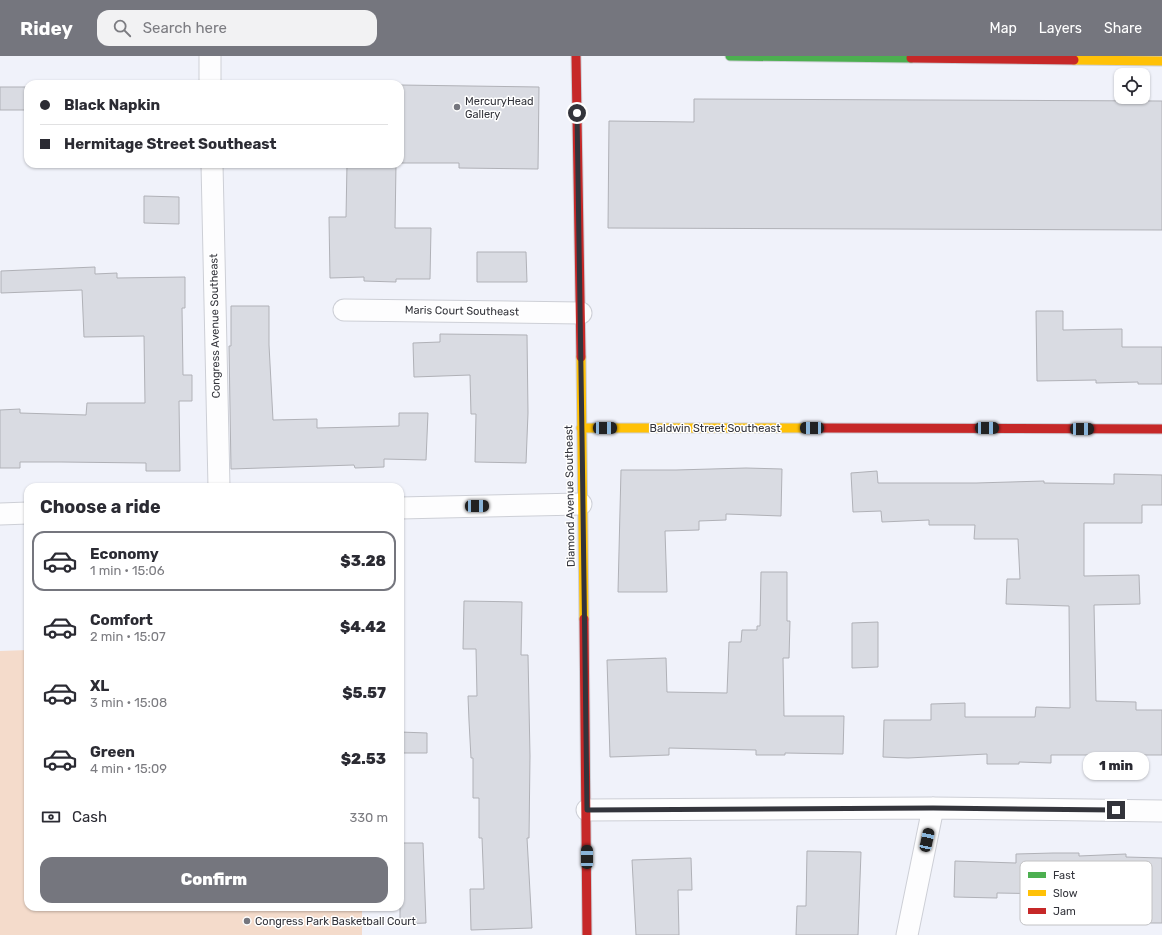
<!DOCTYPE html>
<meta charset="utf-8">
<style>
:root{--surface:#fff;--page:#f2f2f3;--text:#2b2b33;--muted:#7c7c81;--line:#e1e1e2;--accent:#75767e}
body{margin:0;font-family:Rubik,sans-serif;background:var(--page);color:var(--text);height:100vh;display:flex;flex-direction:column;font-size:15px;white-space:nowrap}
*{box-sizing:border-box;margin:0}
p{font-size:13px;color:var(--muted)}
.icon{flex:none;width:22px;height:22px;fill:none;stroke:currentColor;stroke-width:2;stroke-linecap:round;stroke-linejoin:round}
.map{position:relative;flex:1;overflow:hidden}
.drawer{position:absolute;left:24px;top:427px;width:380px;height:428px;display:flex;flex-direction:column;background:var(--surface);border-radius:12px;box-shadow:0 1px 3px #0004}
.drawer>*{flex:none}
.top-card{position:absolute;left:24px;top:24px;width:380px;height:88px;border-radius:12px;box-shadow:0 1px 3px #0004;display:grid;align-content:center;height:88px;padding:0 16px;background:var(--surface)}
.buttons{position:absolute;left:1114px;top:12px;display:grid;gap:8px}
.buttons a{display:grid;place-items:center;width:36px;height:36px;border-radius:8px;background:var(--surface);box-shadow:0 1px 3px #0004;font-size:20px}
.end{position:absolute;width:18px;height:18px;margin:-9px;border:5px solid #33343b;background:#fff;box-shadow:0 0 0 2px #fff}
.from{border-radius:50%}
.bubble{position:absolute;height:28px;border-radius:12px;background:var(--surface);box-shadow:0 1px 3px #0004;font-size:13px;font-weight:800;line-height:28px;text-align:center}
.car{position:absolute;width:12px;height:24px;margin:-12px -6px;border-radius:5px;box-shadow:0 0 3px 1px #0007;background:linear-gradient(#222 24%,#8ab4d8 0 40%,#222 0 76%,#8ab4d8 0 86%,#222 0)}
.top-card b{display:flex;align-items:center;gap:14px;height:38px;font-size:15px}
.top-card b+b{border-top:1px solid var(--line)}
.top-card i{width:10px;height:10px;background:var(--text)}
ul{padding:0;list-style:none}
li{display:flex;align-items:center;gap:12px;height:60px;margin:0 8px 6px;padding:0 8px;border:2px solid transparent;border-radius:12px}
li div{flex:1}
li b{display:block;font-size:15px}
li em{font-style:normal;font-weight:800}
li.on{border-color:var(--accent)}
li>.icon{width:36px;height:36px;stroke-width:1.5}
h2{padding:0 16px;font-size:18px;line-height:48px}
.pay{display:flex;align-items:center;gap:10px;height:44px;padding:0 16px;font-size:15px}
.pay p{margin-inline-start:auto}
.action{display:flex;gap:8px;margin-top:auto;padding:8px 16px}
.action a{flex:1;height:46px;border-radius:12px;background:var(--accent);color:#fff;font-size:16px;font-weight:800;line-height:46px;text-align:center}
header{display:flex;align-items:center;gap:24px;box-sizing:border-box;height:56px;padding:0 20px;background:var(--accent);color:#fff}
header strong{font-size:19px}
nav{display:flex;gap:22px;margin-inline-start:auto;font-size:14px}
.search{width:280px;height:36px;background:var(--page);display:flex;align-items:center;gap:10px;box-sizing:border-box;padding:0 14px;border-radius:12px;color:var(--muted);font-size:15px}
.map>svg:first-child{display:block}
.green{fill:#f4dbcb}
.building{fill:#d9dbe2;stroke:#b0b1b7}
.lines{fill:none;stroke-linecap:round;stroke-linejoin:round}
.street-casing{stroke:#cdcfd6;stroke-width:23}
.fast-casing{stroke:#cdcfd6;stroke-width:11}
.slow-casing{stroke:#cdcfd6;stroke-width:11}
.jam-casing{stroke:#cdcfd6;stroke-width:11}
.street{stroke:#fdfdfe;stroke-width:21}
.fast{stroke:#4caf50;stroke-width:9}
.slow{stroke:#ffc107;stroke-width:9}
.jam{stroke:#c62828;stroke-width:9}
.route{stroke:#33343b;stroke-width:5}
.poi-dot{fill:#75767e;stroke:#fff;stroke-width:1.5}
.labels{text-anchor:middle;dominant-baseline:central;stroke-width:3;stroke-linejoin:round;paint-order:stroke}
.poi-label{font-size:11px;fill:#33343b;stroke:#fff;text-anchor:start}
.street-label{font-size:11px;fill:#33343b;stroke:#fff}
.key{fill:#fff;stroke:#c2c2c4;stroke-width:1}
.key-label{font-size:11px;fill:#33343b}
</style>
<header>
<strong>Ridey</strong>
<div class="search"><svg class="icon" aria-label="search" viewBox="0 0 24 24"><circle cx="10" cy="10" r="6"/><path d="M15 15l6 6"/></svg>Search here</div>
<nav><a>Map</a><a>Layers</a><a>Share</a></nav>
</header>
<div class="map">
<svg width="1162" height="879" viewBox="0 0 1162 879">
<rect width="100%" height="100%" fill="#f0f2fa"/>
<!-- green -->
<path class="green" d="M28,594V851H362V879H0V595Z"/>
<!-- building -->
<path class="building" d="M400,29L539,31L538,113L459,112V107H400Z
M0,31H28V54H0Z
M694,43L1162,45V174L608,172L609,65L694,66Z
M347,108H396L395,172H431L430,223H396V226L364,225V221L330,222L329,161H346Z
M144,140L179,141V168L144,167Z
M477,196H526L527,226H477Z
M95,211V218L117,217V222L185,221V252H182L183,319H192V345H179L180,415H146V407L62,406H20V412H0V354L20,353V357L86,359L87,347H145L144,280L84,281L82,234L1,237V215Z
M231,250H269V289L273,364L317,363V372L399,370V357H428L426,404L384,403V411L355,412L354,409L231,413L229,290H231Z
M1036,255H1063V274L1122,273V291H1162V328H1138V326L1096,327V324L1037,325Z
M440,278L527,279L528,357L526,407L475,406L476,358H471L470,319L414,321L413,287L440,286Z
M746,412L782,413L781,460L726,458V464L699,465V474L665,475L667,536H618L621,414H676Z
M877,415L878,427H976L1044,425V427L1114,428V418L1162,419V449H1142V467H1084V520L1139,519L1140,548L1094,549L1096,645L1136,646V654H1162V699H1051V707L1019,706V708H987V698L908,702L883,701L884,664H931V648L965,647V661H1035L1036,651L1070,652L1069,550L1006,548L1007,523H1020L1018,483H974L975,469H929V464L882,466L881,455L853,456L851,417Z
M761,516H787V565H790L789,602H783L784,660H844L843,698L785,697V699H756V694L669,692V699L610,701L607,604L666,602L667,636L727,637L729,586H741L742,574H757V570H760Z
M464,545L522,546L521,599H528L530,700L529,782H527L532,872L471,874L470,833H484L482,782H479V742H473V702H471L469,665L468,640H477L476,593H463Z
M878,566V611L852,612V567Z
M400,676L427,677V697H400Z
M400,787H423L426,867L400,868Z
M807,795L861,796L858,879H796L797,850H806Z
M1053,797H1079V800L1126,798V801L1162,802V867H1138V847L1097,848V843L1054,844V838L997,837V842L954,841L955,805L1016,807V798Z
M691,802L692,834H678L679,879H636L632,804Z"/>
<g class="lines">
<!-- street casing -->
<g class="street-casing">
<path id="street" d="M210,0V28
M212,108L219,431
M344,254L581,257
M400,452L581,448
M0,458L28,457
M587,754L933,752L1162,755
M907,879L933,752"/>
</g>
<!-- fast casing -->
<g class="fast-casing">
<path id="fast" d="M730,0L911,2"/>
</g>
<!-- slow casing -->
<g class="slow-casing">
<path id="slow" d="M1074,4L1162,5
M581,301L584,563
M581,372H820"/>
</g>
<!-- jam casing -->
<g class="jam-casing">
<path id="jam" d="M576,0L581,301
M911,2L1074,4
M820,372L1162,373
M584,563L587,879"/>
</g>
<!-- street -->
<use href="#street" class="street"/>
<!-- fast -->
<use href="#fast" class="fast"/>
<!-- slow -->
<use href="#slow" class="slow"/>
<!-- jam -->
<use href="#jam" class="jam"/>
</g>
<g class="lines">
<!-- route -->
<path class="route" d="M577,57C582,289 583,522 587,754L933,752L1116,754"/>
</g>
<!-- markers -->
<g class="poi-dot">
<circle cx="457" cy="51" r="4"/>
<circle cx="247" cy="865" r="4"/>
</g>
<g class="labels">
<!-- poi labels -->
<g class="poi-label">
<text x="465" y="45">MercuryHead<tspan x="465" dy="13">Gallery</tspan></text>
<text x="255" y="865">Congress Park Basketball Court</text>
</g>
<!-- street labels -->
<g class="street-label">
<text transform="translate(462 255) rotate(1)">Maris Court Southeast</text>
<text transform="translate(215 270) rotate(-91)">Congress Avenue Southeast</text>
<text x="715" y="372">Baldwin Street Southeast</text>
<text transform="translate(570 440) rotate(-91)">Diamond Avenue Southeast</text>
</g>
</g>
<!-- legend -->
<rect x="1020" y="805" width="132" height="64" rx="6" class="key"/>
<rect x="1028" y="816" width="18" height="6" fill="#4caf50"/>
<rect x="1028" y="834" width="18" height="6" fill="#ffc107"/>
<rect x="1028" y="852" width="18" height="6" fill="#c62828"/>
<g class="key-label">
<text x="1053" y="823">Fast</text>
<text x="1053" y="841">Slow</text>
<text x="1053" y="859">Jam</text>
</g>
</svg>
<div class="buttons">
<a><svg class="icon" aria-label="locate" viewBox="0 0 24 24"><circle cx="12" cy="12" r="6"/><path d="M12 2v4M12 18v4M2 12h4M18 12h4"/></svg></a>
</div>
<i class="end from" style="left:577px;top:57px"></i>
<i class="end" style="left:1116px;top:754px"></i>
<div class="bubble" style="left:1083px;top:696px;width:66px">1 min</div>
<i class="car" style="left:605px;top:372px;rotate:90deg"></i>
<i class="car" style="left:812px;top:372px;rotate:270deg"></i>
<i class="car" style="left:987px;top:372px;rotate:90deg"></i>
<i class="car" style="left:1082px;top:373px;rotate:90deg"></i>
<i class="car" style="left:477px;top:450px;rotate:89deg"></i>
<i class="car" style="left:927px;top:784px;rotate:12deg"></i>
<i class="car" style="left:587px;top:801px;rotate:0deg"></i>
<div class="top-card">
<b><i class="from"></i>Black Napkin</b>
<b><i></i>Hermitage Street Southeast</b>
</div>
<section class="drawer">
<h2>Choose a ride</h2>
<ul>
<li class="on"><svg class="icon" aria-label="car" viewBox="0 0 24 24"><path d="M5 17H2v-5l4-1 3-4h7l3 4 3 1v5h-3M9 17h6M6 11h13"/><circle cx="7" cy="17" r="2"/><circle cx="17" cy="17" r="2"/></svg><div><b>Economy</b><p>1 min · 15:06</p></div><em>$3.28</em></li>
<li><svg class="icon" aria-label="car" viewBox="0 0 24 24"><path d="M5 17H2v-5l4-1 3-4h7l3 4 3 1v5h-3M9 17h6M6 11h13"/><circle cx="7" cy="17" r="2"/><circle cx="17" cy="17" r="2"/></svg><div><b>Comfort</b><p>2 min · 15:07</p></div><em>$4.42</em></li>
<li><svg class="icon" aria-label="car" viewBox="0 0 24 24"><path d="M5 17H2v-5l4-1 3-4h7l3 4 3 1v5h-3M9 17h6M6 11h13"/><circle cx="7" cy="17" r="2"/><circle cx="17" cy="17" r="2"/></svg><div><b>XL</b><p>3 min · 15:08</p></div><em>$5.57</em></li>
<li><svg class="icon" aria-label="car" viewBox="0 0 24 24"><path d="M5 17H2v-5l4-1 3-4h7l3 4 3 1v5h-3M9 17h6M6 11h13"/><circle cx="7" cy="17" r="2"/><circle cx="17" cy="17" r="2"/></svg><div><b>Green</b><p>4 min · 15:09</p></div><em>$2.53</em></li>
</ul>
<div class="pay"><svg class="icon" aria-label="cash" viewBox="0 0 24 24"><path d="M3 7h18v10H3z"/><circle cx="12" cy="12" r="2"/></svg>Cash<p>330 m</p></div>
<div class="action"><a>Confirm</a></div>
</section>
</div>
